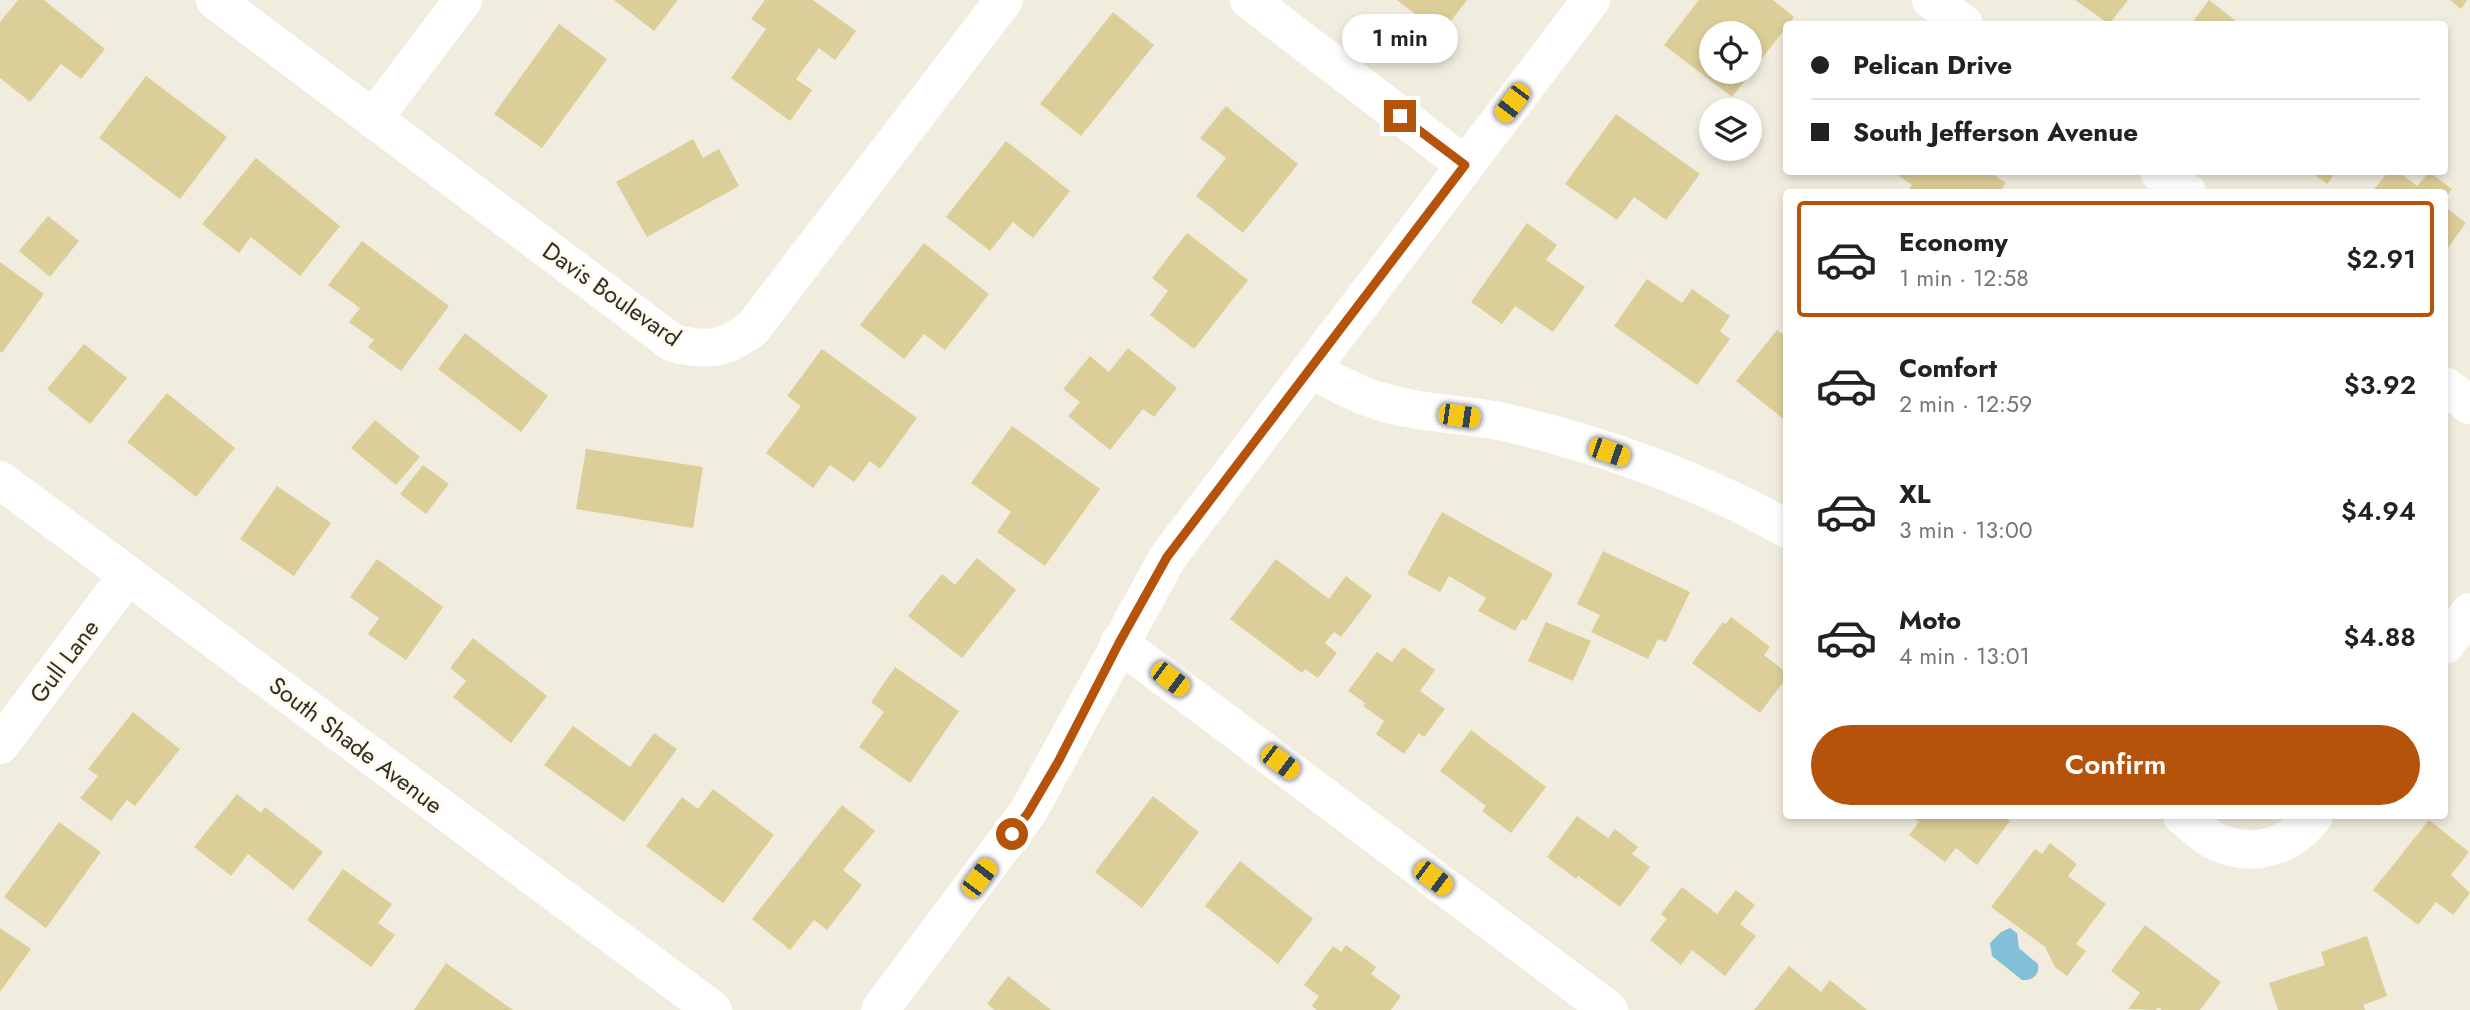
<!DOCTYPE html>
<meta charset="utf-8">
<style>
:root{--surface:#fff;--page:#f2f2f2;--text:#222;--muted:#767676;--line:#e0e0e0;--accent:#b45309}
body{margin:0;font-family:Jost,sans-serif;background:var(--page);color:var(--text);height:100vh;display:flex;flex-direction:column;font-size:26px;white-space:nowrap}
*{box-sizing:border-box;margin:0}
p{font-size:23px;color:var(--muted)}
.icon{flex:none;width:38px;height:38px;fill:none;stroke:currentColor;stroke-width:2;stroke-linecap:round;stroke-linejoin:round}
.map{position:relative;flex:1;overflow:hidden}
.drawer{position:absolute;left:1783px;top:189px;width:665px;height:630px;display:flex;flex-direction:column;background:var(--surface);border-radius:7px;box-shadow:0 4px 10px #0003}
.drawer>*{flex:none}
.banner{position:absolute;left:1783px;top:21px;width:665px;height:154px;border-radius:7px;box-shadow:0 4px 10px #0003;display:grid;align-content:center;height:154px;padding:0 28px;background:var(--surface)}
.tools{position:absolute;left:1699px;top:21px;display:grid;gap:14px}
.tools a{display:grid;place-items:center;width:63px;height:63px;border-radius:50%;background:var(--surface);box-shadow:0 4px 10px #0003;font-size:35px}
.end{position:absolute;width:32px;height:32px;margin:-16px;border:9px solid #b45309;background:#fff;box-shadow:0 0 0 4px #fff}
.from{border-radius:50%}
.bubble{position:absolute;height:49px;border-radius:24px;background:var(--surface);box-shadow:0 4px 10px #0003;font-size:23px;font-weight:600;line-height:49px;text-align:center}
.car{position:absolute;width:21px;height:42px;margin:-21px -10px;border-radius:9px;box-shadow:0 0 5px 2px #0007;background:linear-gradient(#f5c518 24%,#345 0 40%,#f5c518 0 76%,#345 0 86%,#f5c518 0)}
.banner b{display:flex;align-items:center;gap:24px;height:66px;font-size:26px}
.banner b+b{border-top:2px solid var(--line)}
.banner i{width:18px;height:18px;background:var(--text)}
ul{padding:12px 0 0;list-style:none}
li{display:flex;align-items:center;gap:21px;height:116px;margin:0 14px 10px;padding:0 14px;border:4px solid transparent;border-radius:7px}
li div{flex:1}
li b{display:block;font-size:26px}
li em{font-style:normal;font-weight:600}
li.active{border-color:var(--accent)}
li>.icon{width:63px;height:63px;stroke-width:1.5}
.button{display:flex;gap:14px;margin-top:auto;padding:14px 28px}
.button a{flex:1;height:80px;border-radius:42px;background:var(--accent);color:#fff;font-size:28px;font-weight:600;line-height:80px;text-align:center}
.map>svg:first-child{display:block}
.water{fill:#83c0d7}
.building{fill:#dcce99;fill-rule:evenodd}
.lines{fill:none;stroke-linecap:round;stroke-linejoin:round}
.minor{stroke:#fff;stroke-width:38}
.tertiary{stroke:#fff;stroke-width:38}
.route{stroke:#b45309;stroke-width:9}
.labels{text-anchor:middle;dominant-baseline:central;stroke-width:6;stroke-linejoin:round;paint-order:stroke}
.street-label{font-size:24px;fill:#302e29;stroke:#fefaec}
</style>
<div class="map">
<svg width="2470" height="1010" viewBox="0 0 2470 1010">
<rect width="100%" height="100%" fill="#f1edde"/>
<!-- water -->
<path class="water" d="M2010,928L2017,933L2019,948L2038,964C2040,976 2032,980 2022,980L1992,956L1990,943L2001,932Z"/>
<!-- building -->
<path class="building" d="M18,0H44L105,49L81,79L61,64L30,102L0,78V22Z
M614,0H678L654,31Z
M765,0H813L856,31L835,60L819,48L796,79L812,90L790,121L731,78L766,29L751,19Z
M1397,0H1467L1441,34Z
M1699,0H1773L1794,17L1732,97L1664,45ZM1712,33H1750V72H1712Z
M2075,0H2128L2109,24Z
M2209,0L2235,20L2232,24H2191Z
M2450,0H2467L2461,9Z
M1113,12L1154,45L1081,136L1040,104Z
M559,24L607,59L542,148L494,114Z
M146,76L227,137L180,199L99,138Z
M1226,106L1298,164L1243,233L1196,196L1226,158L1200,138Z
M1616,114L1700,174L1666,220L1634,197L1617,220L1565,184Z
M693,139L703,158L719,149L739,186L647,237L616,182Z
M1006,141L1070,191L1033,238L1013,222L990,251L946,217Z
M256,158L340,226L300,276L251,237L239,253L202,224Z
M1898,172H1989L2006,183L1999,192H1907L1912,185L1896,174Z
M2311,172H2336L2327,184Z
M2388,172H2399L2417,186L2429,172L2452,189L2445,199V192H2372Z
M2445,207L2466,223L2445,252Z
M48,216L79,241L50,277L19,251Z
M1527,223L1557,245L1546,260L1585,287L1553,332L1515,306L1502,324L1471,302Z
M1187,233L1248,280L1194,349L1150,315L1168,291L1152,278Z
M362,241L449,306L401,371L368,347L374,340L349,322L360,308L328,285Z
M924,243L989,294L945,350L924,334L904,359L860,325Z
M0,262L44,294L2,353L0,351Z
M1647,279L1682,303L1692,289L1730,316L1720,331L1730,339L1697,385L1614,326Z
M1777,330L1787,337V422L1736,381Z
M465,333L548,396L521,432L438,369Z
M84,344L127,378L90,424L47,389Z
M1128,348L1177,388L1154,417L1143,409L1110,450L1068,416L1080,402L1063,389L1090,356L1109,372Z
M822,349L917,418L880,469L870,461L854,482L830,465L813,488L766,453L801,406L787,396Z
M167,393L235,448L196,497L127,442Z
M375,420L420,457L396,485L351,448Z
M1012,426L1100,489L1045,566L997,532L1011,512L971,483Z
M586,449L703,467L693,528L576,509Z
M423,465L449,484L426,514L400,494Z
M277,486L331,523L294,576L240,539Z
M1442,512L1553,574L1526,621L1522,619L1515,631L1478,611L1486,598L1449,576L1440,592L1407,574Z
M1603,551L1690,592L1666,642L1658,639L1648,659L1591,632L1600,615L1577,604Z
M977,558L1016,590L962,658L908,616L942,574L955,585Z
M377,559L443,607L406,660L368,634L379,618L350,597Z
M1276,559L1329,599L1346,576L1372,596L1341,637L1334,632L1325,643L1337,653L1318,678L1305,669L1302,673L1230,619Z
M1731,617L1770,647L1764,655L1787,673V677L1760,713L1692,663L1723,622L1726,624Z
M1546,622L1591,641L1573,681L1528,661Z
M473,638L547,696L511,743L453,697L466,681L450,668Z
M1403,647L1435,670L1420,691L1445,709L1424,737L1419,733L1404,754L1376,734L1384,721L1363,706L1365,703L1348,691L1377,652L1392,662Z
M895,667L959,711L910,783L859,747L884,712L871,702Z
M133,712L180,749L135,806L127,800L111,821L80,798L98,776L88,769Z
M573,726L630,767L654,733L677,749L624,822L544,765Z
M1471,730L1546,787L1511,833L1482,811L1486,806L1440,771Z
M713,789L774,835L723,903L646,846L682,797L698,809Z
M237,794L261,813L265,807L323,852L293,890L248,854L231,876L194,847Z
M1153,796L1199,832L1142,908L1095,872Z
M842,805L875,831L843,870L862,885L827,930L814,920L790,950L752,919Z
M1577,816L1608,838L1615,829L1638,847L1632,854L1650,867L1620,907L1578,876L1576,879L1547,857Z
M1910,816H2003L2010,821L1977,865L1956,848L1945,862L1909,835L1919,822Z
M2429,820L2469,852L2451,875L2470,893L2453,915L2436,902L2418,925L2373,890Z
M59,822L101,852L46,928L4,897Z
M2050,843L2077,864L2068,876L2106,904L2076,944L2086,951L2067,976L2055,967L2045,947L1991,907L2035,849L2042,854Z
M1240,861L1313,919L1278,964L1205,906Z
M343,869L392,904L378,923L395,935L371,967L307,920Z
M1682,887L1717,914L1736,890L1755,905L1740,924L1756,936L1725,976L1692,950L1681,965L1650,940L1667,919L1661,914Z
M2145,925L2221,982L2200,1010H2162L2158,1007L2156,1010L2128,1009L2140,993L2111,971Z
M0,928L31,949L0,992Z
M2367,936L2387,996L2363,1005L2365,1010H2278L2269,983L2325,965L2321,952Z
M1346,945L1376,967L1371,974L1401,996L1391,1010H1317L1312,1006L1319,996L1304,985L1333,946L1341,952Z
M446,963L513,1010H414Z
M1789,966L1821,992L1830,980L1867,1010H1754Z
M1008,976L1051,1010H995L987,1004Z"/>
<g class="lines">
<!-- minor -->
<path class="minor" d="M215,0L673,343C707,352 724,349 752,329L1004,0
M1249,0L1465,165
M1931,0L1964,24
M373,119L463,0
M2159,172L2187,192
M1310,370C1331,379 1351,392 1373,399C1415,414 1461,413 1504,422C1602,445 1699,479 1787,529
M2445,386L2470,405
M1119,643L1609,1010
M2445,645L2470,612
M0,745L127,576
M2182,816C2193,824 2204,836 2217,842C2254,858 2290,847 2314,816
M880,1010L1028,812L1168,557L1591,0"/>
<!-- tertiary -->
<path class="tertiary" d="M0,480L713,1010"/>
</g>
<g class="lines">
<!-- route -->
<path class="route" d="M1012,834L1028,813L1058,762L1119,643L1167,557L1465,165L1400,116"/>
</g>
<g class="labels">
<!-- street labels -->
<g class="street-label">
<text transform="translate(612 294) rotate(35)">Davis Boulevard</text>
<text transform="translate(64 661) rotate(-53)">Gull Lane</text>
<text transform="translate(356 745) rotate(37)">South Shade Avenue</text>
</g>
</g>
</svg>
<div class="tools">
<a><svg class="icon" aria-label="locate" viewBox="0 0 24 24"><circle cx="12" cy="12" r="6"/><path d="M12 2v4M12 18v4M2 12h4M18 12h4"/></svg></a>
<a><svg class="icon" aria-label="layers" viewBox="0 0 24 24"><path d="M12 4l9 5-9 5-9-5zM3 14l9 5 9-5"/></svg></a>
</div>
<i class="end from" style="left:1012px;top:834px"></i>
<i class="end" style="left:1400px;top:116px"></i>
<div class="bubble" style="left:1342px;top:14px;width:116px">1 min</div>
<i class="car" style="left:1512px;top:103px;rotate:217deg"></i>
<i class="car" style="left:1459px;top:416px;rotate:98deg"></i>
<i class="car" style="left:1609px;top:452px;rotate:109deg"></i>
<i class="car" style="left:1170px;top:679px;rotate:127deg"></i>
<i class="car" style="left:1280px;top:762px;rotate:127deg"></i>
<i class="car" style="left:979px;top:878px;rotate:37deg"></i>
<i class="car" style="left:1433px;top:878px;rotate:127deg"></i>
<div class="banner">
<b><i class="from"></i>Pelican Drive</b>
<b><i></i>South Jefferson Avenue</b>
</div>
<section class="drawer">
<ul>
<li class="active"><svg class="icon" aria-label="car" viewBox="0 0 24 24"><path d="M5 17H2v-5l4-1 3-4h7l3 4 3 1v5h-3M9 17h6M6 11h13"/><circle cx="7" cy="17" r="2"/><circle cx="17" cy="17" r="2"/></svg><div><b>Economy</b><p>1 min · 12:58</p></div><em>$2.91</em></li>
<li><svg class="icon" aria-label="car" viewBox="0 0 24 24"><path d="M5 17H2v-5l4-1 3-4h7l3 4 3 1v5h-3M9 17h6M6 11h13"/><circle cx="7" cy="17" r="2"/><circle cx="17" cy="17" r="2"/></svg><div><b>Comfort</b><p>2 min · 12:59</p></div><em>$3.92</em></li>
<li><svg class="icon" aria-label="car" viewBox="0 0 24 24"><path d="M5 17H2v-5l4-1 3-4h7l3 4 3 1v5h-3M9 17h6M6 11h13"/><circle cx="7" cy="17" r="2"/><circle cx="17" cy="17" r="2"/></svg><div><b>XL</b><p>3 min · 13:00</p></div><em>$4.94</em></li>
<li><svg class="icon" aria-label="car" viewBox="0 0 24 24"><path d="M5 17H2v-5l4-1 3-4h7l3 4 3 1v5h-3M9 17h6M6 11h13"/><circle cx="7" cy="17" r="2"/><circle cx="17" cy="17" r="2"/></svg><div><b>Moto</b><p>4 min · 13:01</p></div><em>$4.88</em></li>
</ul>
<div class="button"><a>Confirm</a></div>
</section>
</div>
